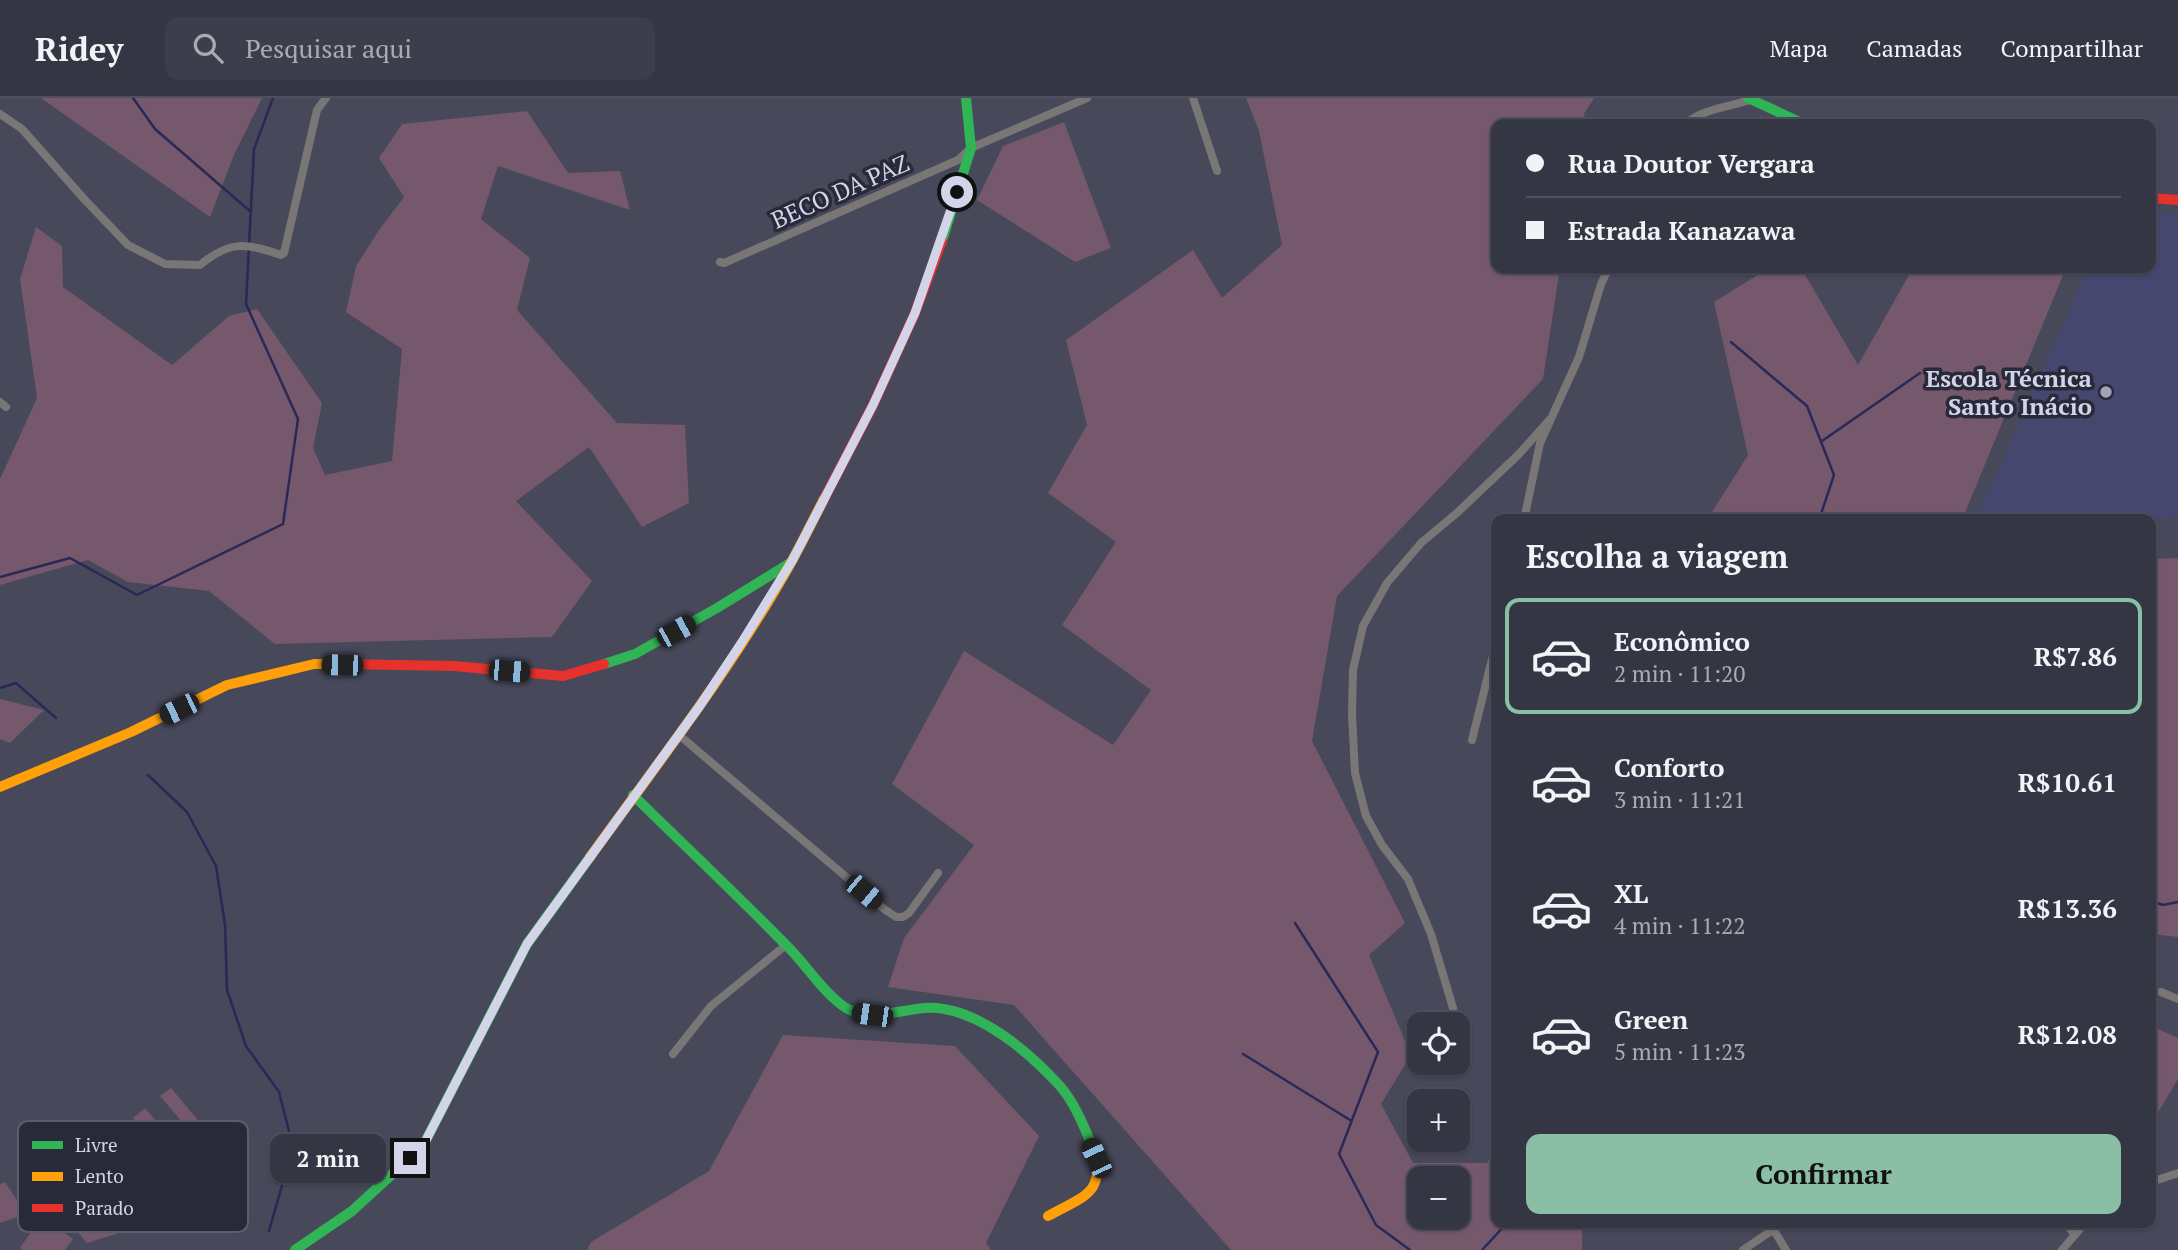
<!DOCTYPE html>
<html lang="pt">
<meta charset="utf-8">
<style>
:root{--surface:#353644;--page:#3d3e4b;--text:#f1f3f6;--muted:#aaabb2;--line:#4f505d;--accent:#8abfa5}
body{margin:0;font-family:"PT Serif",serif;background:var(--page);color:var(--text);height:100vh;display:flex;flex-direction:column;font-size:26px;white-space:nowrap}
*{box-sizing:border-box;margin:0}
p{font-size:23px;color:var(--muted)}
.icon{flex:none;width:38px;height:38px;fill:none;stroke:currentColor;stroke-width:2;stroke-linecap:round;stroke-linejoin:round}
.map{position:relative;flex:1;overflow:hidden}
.details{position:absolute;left:1491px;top:416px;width:665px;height:714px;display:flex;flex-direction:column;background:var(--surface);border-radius:14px;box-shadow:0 2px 5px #0004,0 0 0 2px var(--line)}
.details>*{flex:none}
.banner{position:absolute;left:1491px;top:21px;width:665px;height:154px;border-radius:14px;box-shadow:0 2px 5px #0004,0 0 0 2px var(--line);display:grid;align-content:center;height:154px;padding:0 35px;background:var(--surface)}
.tools{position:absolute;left:1407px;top:914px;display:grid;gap:14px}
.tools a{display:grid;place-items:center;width:63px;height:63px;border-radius:14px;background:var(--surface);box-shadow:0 2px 5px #0004,0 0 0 2px var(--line);font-size:35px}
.end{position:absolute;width:32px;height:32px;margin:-16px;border:9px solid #d3d4ea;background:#111;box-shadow:0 0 0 4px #111}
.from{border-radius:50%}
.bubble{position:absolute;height:49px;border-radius:14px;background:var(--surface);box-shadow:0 2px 5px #0004,0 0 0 2px var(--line);font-size:23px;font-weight:800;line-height:49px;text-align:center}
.car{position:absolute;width:21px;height:42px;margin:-21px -10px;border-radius:9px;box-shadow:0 0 5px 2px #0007;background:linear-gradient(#222 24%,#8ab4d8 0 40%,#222 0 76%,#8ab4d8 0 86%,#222 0)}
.banner b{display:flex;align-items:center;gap:24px;height:66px;font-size:26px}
.banner b+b{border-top:2px solid var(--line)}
.banner i{width:18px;height:18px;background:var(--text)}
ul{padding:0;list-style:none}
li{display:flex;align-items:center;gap:21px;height:116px;margin:0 14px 10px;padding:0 21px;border:4px solid transparent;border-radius:14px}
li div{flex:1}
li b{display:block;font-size:26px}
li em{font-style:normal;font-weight:800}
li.active{border-color:var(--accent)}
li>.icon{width:63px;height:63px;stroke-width:1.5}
h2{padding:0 35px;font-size:32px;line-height:84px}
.cta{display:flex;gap:14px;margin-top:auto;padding:14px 35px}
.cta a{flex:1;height:80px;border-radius:14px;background:var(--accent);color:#111;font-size:28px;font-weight:800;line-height:80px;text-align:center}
header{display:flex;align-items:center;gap:42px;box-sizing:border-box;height:98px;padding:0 35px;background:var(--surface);border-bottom:2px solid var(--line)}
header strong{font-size:33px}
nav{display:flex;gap:38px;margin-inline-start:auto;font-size:24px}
.search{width:490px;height:63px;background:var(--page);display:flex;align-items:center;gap:18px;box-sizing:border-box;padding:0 24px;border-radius:14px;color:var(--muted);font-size:26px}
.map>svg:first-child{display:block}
.built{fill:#46476e}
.green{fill:#75586c;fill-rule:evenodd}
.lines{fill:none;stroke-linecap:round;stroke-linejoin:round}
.stream{stroke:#2a2857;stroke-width:2.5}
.street{stroke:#787776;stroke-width:8}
.fast{stroke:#30b455;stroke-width:10}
.slow{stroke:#ff9f0a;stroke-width:10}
.jam{stroke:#e5322d;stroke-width:10}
.route{stroke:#d3d4ea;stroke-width:9}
.poi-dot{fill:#a2a3b8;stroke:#282939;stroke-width:2.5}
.labels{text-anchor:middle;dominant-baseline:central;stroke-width:7;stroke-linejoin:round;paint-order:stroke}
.street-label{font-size:24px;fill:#d3d4ea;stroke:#282939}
.poi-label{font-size:24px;font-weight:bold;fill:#d3d4ea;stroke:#282939;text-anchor:end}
.key{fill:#282939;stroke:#5b5c6e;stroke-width:2}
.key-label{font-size:19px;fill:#d3d4ea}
</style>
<header>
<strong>Ridey</strong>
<div class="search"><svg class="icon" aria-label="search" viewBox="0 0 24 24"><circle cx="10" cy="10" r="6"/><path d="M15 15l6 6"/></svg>Pesquisar aqui</div>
<nav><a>Mapa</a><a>Camadas</a><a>Compartilhar</a></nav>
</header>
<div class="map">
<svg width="2178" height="1152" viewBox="0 0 2178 1152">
<rect width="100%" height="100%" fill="#47485a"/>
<!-- built -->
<path class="built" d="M2151,115H2178V418L2151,423L1976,422L2088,170H2151Z"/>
<!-- green -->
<path class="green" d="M41,0H262L234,57L210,119Z
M1246,0H1594L1584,16L1582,26H1496V170H1560L1543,281L1337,498L1312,643L1405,825L1369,857L1411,957L1381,1006L1413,1065H1487L1496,1049V1125H1582V1152H1231L1014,907L888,889L904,840L974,747L892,686L964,553L1113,647L1151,592L1062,527L1116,444L1048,395L1087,327L1066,242L1193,152L1222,200L1282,147L1259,33ZM1419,1080H1458V1118H1419Z
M527,13L568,75L620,73L630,112L498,68L481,121L530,160L517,212L617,325L685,327L689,405L642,429L589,349L516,403L592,483L552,539L275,546L209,493L128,484L88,462L0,487V381L37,300L20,181L36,129L62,148L63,189L172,267L229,218L257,211L322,305L313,350L325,377L392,363L402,251L346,214L356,168L379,132L404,99L379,60L402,26Z
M1064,24L1111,150L1075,164L977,102L1003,48Z
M1769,170H1801L1858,267L1913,170H2066L1962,422H1707L1748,357L1714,204Z
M2178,460V839L2151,836V461Z
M0,601L44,612L10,645L0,641Z
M2151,928L2178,940V981L2151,1026Z
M783,937L955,948L1039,1038L986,1145L991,1152H587L591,1144L709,1073Z
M171,990L197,1021L187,1030L160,998Z
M145,1010L172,1042L160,1051L133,1020Z
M61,1022L139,1129L87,1145L68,1123L52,1100L22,1070Z
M5,1084L26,1116L0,1125V1086Z
M42,1118L73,1141L65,1152H23L20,1150Z"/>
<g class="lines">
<!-- stream -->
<path class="stream" d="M133,0L155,31L251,114
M1731,244L1807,308L1834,377L1819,422
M1822,343L1920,275
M0,479L70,460L137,497L283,426L298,321L246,206L254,51L273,0
M0,590L16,585L56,620
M148,677L187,714L216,768L225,827L227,892L246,948L279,994L293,1049L269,1133
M2151,803L2163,807L2178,804
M1295,825L1378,954L1339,1056L1376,1127L1410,1152
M1243,956L1350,1022
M1482,1152L1507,1125"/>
<!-- street -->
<path class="street" d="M1193,0L1217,73
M0,16L22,31L85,102L128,147L165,166L200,167C230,142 246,145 281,157L284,155L317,12L326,0
M1686,26C1698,12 1732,8 1750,2
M720,164L724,165L958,62L971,50L1087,0
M0,304L6,309
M1524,422L1540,345L1579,259L1601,186L1609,170
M679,637L884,811L896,819H903L909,815L938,775
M1472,642L1496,545
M2161,894L2178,901
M1455,926L1453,910L1431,836L1408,781L1382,747L1366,718L1355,675L1352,616L1353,572L1363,528L1387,485L1421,445L1458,414L1519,356L1552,319
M1458,951V953
M673,956L711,908L786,847
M2151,1084L2178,1075
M2066,1125L2075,1137
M1773,1131L1786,1152
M1743,1152L1783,1125
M2062,1152L2085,1125"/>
<!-- fast -->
<path class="fast" d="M1748,0L1804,26
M942,143L971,50L966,0
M604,566L635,556L717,510L790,465
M633,697C685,748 738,798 789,850C807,868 822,893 843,908C866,925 899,912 925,910C975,907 1028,953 1060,988C1074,1004 1084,1028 1092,1048
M295,1152L352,1113L423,1048L527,846L590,759"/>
<!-- slow -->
<path class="slow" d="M0,689L131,634L227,587L314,566H342
M590,759C660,662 735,566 793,461C804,441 814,420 825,399
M1048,1118C1084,1098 1108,1095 1092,1048"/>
<!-- jam -->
<path class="jam" d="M2151,100L2178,102
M825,399L873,307L915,215L942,143
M342,566L454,568L563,578L604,566"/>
</g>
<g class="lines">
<!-- route -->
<path class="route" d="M410,1060L423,1048L527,846L699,609L742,544L792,463L873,307L915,215L957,94"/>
</g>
<!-- markers -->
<circle class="poi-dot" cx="2106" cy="294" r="7"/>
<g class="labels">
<!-- street labels -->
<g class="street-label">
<text transform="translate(840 93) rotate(-24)">BECO DA PAZ</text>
</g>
<!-- poi labels -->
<g class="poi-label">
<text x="2092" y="280">Escola Técnica<tspan x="2092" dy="28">Santo Inácio</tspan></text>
</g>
</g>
<!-- legend -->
<rect x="18" y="1023" width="230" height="111" rx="10" class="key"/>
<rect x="32" y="1043" width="31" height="8" fill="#30b455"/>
<rect x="32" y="1074" width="31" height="9" fill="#ff9f0a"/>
<rect x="32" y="1106" width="31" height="8" fill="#e5322d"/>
<g class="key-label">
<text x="75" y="1054">Livre</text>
<text x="75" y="1085">Lento</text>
<text x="75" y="1117">Parado</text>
</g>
</svg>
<div class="tools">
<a><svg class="icon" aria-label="locate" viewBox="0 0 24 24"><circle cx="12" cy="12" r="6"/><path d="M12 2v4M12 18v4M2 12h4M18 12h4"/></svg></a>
<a>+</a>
<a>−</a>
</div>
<i class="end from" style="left:957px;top:94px"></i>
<i class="end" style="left:410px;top:1060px"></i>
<div class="bubble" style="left:270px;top:1036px;width:116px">2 min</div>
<i class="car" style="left:676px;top:533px;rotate:61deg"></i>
<i class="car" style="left:342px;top:567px;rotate:271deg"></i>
<i class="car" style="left:509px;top:573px;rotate:95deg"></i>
<i class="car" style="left:179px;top:611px;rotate:244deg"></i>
<i class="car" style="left:864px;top:794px;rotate:130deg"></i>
<i class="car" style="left:872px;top:917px;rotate:278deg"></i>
<i class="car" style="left:1096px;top:1060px;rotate:335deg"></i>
<div class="banner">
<b><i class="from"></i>Rua Doutor Vergara</b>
<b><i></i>Estrada Kanazawa</b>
</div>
<section class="details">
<h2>Escolha a viagem</h2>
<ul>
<li class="active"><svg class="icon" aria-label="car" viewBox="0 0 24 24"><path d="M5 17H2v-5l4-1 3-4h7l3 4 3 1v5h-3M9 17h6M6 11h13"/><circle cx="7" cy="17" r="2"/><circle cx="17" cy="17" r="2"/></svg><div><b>Econômico</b><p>2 min · 11:20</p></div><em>R$7.86</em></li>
<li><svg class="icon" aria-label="car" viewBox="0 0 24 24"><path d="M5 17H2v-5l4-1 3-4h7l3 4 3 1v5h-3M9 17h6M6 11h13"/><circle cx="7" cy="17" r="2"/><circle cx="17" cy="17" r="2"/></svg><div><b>Conforto</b><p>3 min · 11:21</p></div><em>R$10.61</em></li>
<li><svg class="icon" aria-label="car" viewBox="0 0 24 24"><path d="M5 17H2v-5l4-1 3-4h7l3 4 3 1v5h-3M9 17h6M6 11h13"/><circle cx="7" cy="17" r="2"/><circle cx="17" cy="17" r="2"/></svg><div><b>XL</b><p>4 min · 11:22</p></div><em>R$13.36</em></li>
<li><svg class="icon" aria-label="car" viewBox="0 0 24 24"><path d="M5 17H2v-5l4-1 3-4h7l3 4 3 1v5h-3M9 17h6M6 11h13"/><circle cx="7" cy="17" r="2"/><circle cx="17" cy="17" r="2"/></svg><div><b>Green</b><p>5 min · 11:23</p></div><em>R$12.08</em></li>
</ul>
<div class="cta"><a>Confirmar</a></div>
</section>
</div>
